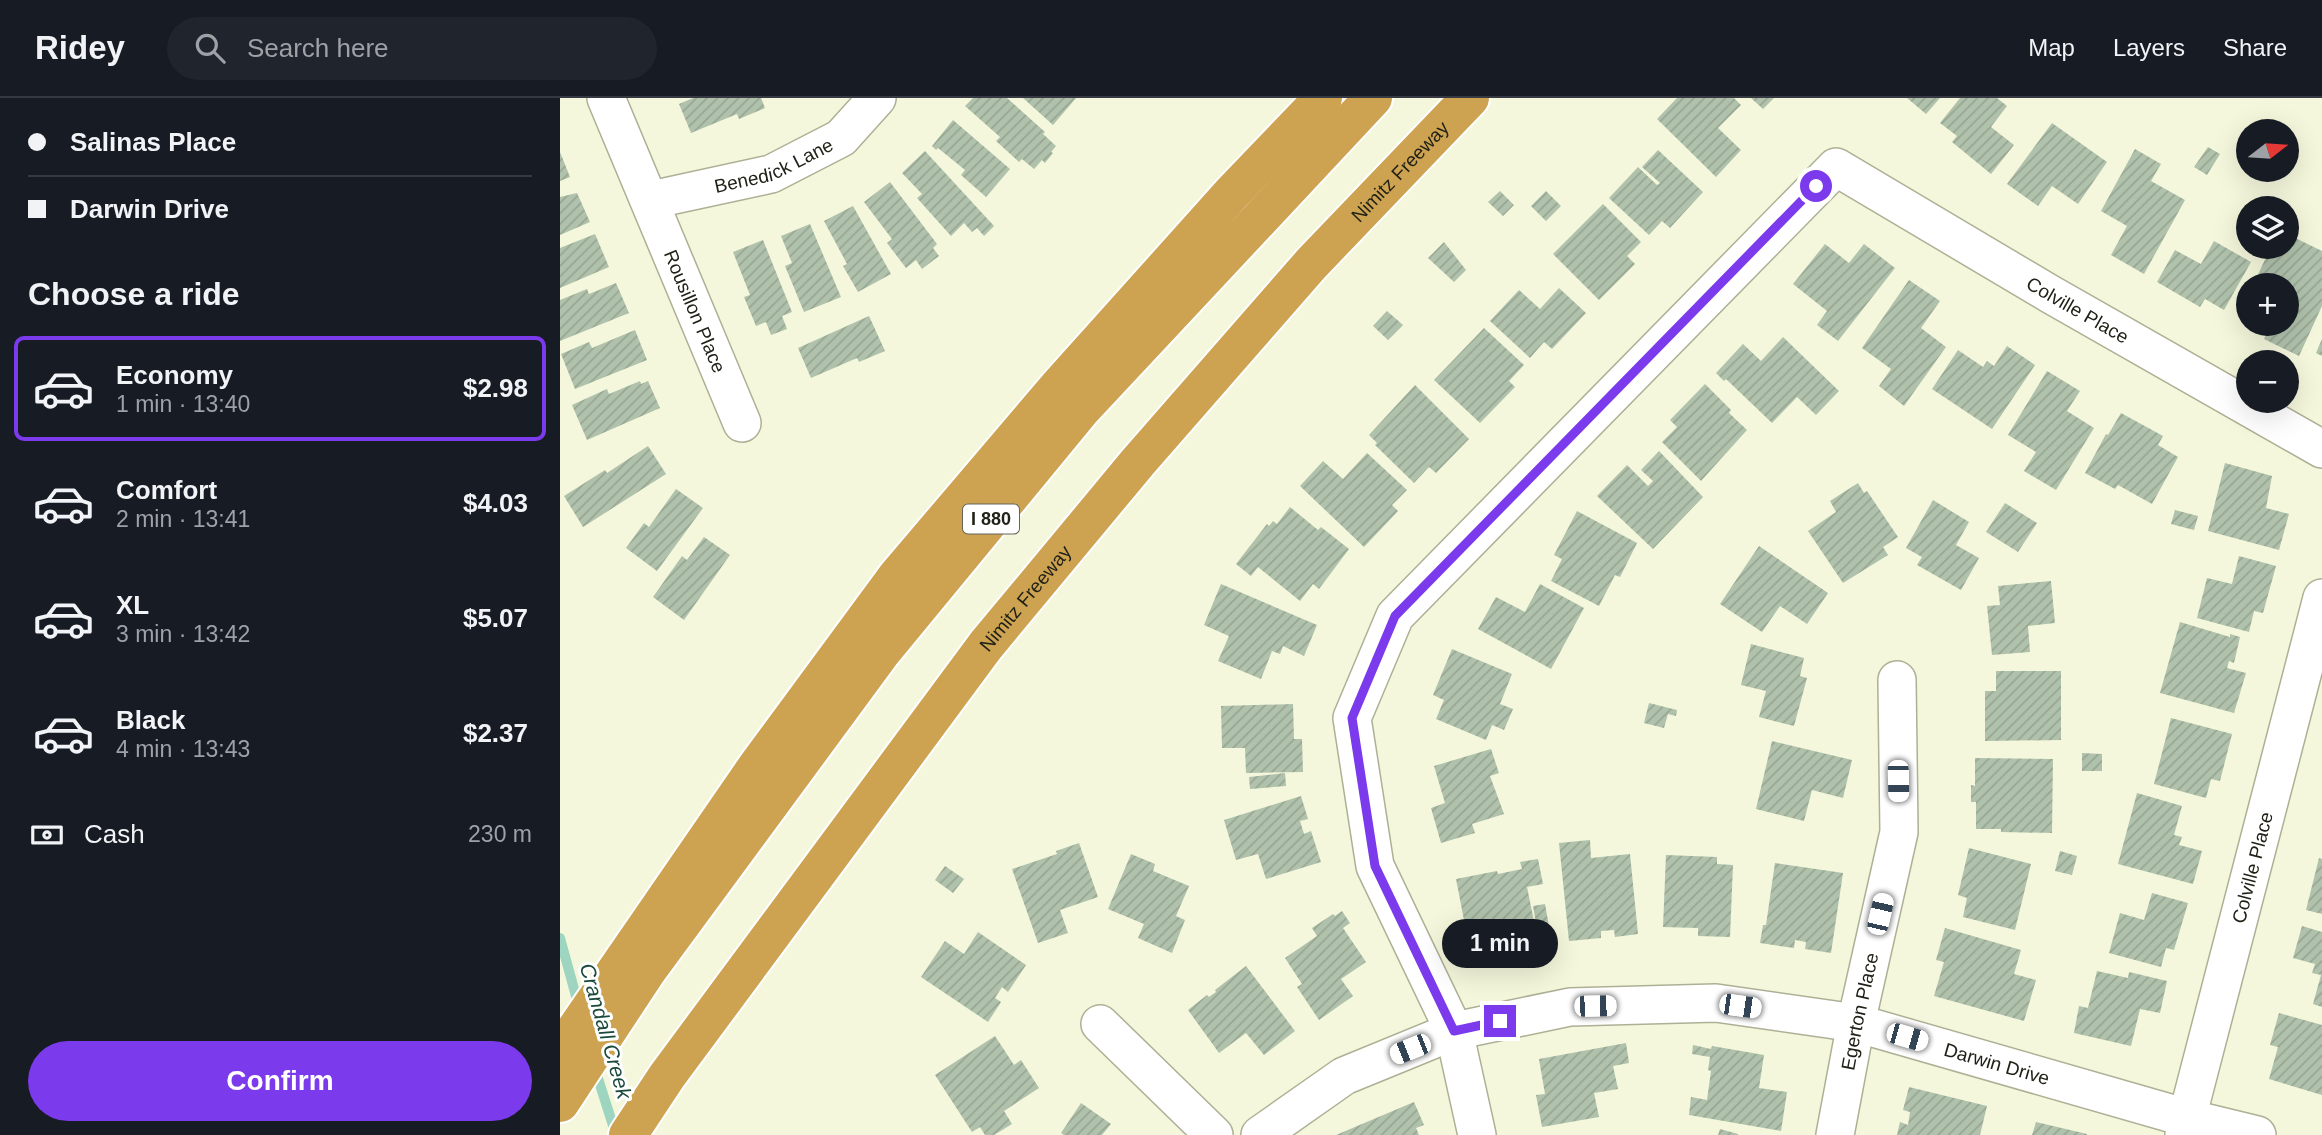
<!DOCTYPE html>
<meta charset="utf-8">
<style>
:root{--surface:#171b24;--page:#20242c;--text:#f1f3f6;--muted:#9ea1a6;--line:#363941;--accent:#7c3aed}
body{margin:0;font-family:Arial,sans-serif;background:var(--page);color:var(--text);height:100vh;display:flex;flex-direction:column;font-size:26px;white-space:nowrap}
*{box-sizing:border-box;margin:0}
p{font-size:23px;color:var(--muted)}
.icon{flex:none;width:38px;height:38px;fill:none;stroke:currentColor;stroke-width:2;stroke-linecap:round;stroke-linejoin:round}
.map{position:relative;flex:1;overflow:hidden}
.details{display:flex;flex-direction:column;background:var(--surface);width:560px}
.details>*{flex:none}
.guide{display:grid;align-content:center;height:154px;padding:0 28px;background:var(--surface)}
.needle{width:46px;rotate:73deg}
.controls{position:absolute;left:1676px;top:21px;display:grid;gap:14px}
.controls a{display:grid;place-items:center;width:63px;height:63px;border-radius:50%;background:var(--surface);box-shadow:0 7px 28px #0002;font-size:35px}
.end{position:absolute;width:32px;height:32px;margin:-16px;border:9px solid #7c3aed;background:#fff;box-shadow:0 0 0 4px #fff}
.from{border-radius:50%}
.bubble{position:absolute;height:49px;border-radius:24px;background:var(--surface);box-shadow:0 7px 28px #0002;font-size:23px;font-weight:700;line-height:49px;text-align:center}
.car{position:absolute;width:21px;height:42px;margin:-21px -10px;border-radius:9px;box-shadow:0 0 5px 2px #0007;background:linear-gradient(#fff 24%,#345 0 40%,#fff 0 76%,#345 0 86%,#fff 0)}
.guide b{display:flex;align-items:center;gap:24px;height:66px;font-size:26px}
.guide b+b{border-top:2px solid var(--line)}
.guide i{width:18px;height:18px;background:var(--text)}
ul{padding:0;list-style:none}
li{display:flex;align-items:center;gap:21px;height:105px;margin:0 14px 10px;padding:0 14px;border:4px solid transparent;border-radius:10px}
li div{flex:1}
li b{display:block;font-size:26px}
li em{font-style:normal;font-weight:700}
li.active{border-color:var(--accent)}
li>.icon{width:63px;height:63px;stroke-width:1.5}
h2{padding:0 28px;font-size:32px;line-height:84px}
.pay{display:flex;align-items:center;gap:18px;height:77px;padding:0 28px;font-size:26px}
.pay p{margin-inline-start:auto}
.button{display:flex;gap:14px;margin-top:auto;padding:14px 28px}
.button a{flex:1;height:80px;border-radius:42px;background:var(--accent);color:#fff;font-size:28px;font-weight:700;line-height:80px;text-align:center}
header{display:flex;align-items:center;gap:42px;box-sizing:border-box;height:98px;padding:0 35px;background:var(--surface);border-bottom:2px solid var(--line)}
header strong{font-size:33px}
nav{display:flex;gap:38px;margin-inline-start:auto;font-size:24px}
.search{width:490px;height:63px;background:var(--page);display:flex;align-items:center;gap:18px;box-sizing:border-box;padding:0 24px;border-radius:38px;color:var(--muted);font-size:26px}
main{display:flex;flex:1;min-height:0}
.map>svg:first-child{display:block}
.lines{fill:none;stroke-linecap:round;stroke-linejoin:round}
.stream{stroke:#9dd5c0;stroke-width:10}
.building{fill:url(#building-hatch)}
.minor-casing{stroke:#aeb095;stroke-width:40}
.highway-casing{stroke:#fff;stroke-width:42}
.minor{stroke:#fff;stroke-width:37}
.highway{stroke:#cda250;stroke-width:38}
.route{stroke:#7c3aed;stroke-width:9}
.labels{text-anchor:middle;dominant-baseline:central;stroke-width:6;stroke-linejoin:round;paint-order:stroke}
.shield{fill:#fff;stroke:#64645d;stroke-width:2}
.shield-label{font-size:18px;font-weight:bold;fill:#212217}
.street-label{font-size:19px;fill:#212217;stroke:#fff}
.water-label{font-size:21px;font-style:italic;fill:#1b493b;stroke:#fff}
</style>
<header>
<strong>Ridey</strong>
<div class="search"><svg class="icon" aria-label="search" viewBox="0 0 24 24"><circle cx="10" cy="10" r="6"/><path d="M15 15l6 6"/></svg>Search here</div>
<nav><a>Map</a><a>Layers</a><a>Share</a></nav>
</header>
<main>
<section class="details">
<div class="guide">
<b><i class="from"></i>Salinas Place</b>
<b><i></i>Darwin Drive</b>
</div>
<h2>Choose a ride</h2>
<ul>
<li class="active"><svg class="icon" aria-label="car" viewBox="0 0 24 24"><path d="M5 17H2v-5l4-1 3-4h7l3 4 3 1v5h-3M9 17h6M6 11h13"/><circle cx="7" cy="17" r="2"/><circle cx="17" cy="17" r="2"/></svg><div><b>Economy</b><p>1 min · 13:40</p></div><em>$2.98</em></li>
<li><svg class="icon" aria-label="car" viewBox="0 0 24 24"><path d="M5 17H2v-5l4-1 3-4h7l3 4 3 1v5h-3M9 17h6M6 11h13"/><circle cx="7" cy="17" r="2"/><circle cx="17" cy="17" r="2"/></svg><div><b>Comfort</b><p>2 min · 13:41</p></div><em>$4.03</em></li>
<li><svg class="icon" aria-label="car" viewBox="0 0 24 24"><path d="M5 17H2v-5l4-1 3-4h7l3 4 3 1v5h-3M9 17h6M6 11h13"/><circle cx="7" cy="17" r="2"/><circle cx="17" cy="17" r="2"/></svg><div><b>XL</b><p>3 min · 13:42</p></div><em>$5.07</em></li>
<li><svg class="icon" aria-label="car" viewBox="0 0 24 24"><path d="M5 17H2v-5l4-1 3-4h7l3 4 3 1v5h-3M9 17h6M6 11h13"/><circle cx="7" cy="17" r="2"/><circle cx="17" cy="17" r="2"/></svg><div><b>Black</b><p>4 min · 13:43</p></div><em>$2.37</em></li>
</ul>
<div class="pay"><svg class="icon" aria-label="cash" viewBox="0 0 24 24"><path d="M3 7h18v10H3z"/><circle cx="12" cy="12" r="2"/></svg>Cash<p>230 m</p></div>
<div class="button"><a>Confirm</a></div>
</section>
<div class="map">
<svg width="1762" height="1037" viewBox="0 0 1762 1037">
<defs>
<pattern id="building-hatch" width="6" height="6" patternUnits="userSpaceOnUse" patternTransform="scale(1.75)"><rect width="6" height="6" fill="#b0c2ac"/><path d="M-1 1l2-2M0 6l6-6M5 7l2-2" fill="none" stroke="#97a693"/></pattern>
</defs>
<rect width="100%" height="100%" fill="#f4f7db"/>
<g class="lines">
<!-- stream -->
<path class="stream" d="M0,840L19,909
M35,971L56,1037"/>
</g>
<!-- building -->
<path class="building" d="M133,0H201L205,10L179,21L177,16L131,35L119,6Z
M413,0H447L485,34L483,36L496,48L491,54L493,55L485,65L482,62L474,71L462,61L459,64L436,43L440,39L405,8Z
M463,0H516L493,27Z
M1117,0H1174L1181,7L1158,30L1181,52L1156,79L1097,21Z
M1191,0H1214L1203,11Z
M1347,0H1380L1366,16Z
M1400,0H1437L1447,8L1431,29L1454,47L1431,76L1392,44L1397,38L1380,25Z
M393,22L450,71L426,99L401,77L405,72L378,50L376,52L372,48Z
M1492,25L1547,64L1518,106L1492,88L1478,108L1447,86Z
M1648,49L1660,56L1647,77L1634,69Z
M1575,51L1601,66L1591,83L1625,102L1584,176L1551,157L1567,128L1541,113Z
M1098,52L1143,94L1110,130L1102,123L1089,137L1049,100L1078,69L1097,87L1100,85L1082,69Z
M365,53L434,128L424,138L417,130L412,134L404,125L391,138L357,100L362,96L342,75Z
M0,54L10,79L0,83Z
M330,84L377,146L373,150L379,158L362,171L356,162L346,170L327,145L332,141L304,104Z
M940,93L954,107L943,118L928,104Z
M986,93L1001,108L986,123L971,108Z
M17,95L30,124L0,137V99Z
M1043,106L1081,144L1067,158L1075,166L1039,202L993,156Z
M293,108L331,176L298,194L283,168L287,166L264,123Z
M250,126L281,199L244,214L225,168L232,165L221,138Z
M35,136L49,169L0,190V150Z
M1727,136L1762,153V208L1739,258L1704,241L1711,226H1727V187H1693L1711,149H1727Z
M203,142L232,214L222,218L227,231L211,237L206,224L196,228L184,199L190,197L173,154Z
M1654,143L1691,164L1664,212L1645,201L1640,209L1597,184L1615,152L1641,166Z
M884,144L906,172L894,184L868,160Z
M1265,146L1289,165L1304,146L1335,170L1278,243L1257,227L1267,213L1233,186Z
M1349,182L1380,203L1361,230L1386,249L1344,308L1319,288L1331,271L1302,250Z
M56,185L69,215L0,243V202L27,191L29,196Z
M999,190L1026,215L992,251L984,244L970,260L930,223L959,192L980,211Z
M827,213L843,227L828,242L813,228Z
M309,218L325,253L299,264L297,260L251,280L238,250Z
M924,230L964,267L949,283L955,289L920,325L874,282Z
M75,232L87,262L15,291L1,256L29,244L32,250Z
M1223,239L1279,293L1256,317L1237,299L1212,325L1166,281L1164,283L1156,275L1183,246L1201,263Z
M1762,241V258L1756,255Z
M1447,248L1475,267L1432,331L1372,291L1398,252L1423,269L1427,263L1434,268Z
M1487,273L1520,293L1507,313L1534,330L1496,392L1464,373L1476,354L1448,337Z
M80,283L81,286L88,283L100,310L27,342L12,307L47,291L49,296Z
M1145,286L1171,312L1169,315L1187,332L1141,383L1102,344L1117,329L1110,322Z
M855,287L909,341L876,375L869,369L854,385L815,347L817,345L809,337Z
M1561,315L1603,338L1598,347L1618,359L1592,406L1558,387L1555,391L1525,375L1546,336L1548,337Z
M88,348L106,376L23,429L4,398L45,372L47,375Z
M1099,353L1143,399L1093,451L1037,398L1067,367L1088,388L1093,383L1081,372Z
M807,355L847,392L832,407L838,413L804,449L740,388L763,363L783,381Z
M1665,365L1712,378L1706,410L1729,416L1719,452L1648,433Z
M1298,385L1304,395L1307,393L1338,439L1323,449L1328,457L1283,485L1248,433L1276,414L1270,403Z
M116,391L143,410L97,473L66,450L84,425L89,429Z
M1373,402L1409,424L1396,447L1419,460L1401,492L1357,467L1362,459L1346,450Z
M1445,405L1477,425L1458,454L1426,434Z
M730,409L758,432L761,429L789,451L759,491L753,486L740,503L698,469L691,478L676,466L707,426L709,428L713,423L717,426Z
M1615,412L1638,418L1634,432L1611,426Z
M1017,413L1077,445L1060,479L1055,477L1039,508L991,483L1002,461L994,457Z
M144,439L170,457L124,522L93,499L122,458L127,462Z
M1199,448L1268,495L1247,526L1220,508L1202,534L1160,506Z
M1679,458L1716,468L1703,515L1694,513L1689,534L1637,520L1647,480L1672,486Z
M1491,483L1495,525L1468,528L1470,554L1432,557L1427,508L1440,507L1438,488Z
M661,486L757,527L744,558L723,548L720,556L712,553L701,581L658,563L669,538L644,527Z
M980,486L1024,510L991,571L918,531L936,499L965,514Z
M1620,524L1670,539V536L1680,539L1674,565L1669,563L1667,570L1686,575L1674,615L1600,595Z
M1191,546L1244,560L1240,578L1247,580L1234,628L1199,619L1206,593L1181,587Z
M892,551L952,576L940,606L953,611L944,632L932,627L926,642L876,621L884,602L873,597Z
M1436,573H1501V642L1425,643V593H1436Z
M1089,605L1117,612L1116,618L1108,616L1104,630L1084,625Z
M733,606L734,641H742L743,674L686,675L685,650H662L661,608Z
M1611,620L1672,636L1660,683L1651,681L1646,700L1594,686Z
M1212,643L1292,662L1283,700L1252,692L1244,723L1196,711Z
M931,651L939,675L930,678L944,716L912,726L915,735L881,745L871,710L885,705L874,668Z
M1522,655L1542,656V673H1522Z
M1415,660L1493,661L1492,735L1441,734V731H1416V704H1411V687L1415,688Z
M725,675L726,688L690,691L689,679Z
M1577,695L1622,708L1614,737L1622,739L1619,747L1642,753L1633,786L1558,766Z
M741,698L748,721L740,723L744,736L751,733L761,764L706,781L698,756L676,762L664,722Z
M1030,742L1031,760L1070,756L1078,836L1055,839L1054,832L1041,833V840L1009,843L999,745Z
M519,745L538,799L500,812L508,835L478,845L452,771L497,756L496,753Z
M1409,750L1471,766L1455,832L1403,819L1407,800L1398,797Z
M1500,753L1517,758L1512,777L1495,773Z
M571,756L595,766L593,773L629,788L616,818L625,822L612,855L578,840L584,826L548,811Z
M1106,757L1157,759V766L1173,767L1170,839L1138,838V830L1103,829Z
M1759,760L1762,761V816L1746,812Z
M978,761L983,786L967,789L979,848L947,854L945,846L910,853L896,781L937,773L938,776L962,771L960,764Z
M1215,765L1283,775L1271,855L1245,851L1246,844L1235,842L1234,850L1200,845L1203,827H1206Z
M385,768L404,781L393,795L375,782Z
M1592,795L1628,805L1614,852L1606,850L1601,869L1549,855L1560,815L1584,822Z
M985,806L990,834L978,836L973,808Z
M782,813L790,825L783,830L806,864L781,881L793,898L759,922L737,889L742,886L725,860L757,838L752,830L773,816L775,818Z
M1742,828L1762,834V909L1753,906L1761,877L1752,875L1755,866L1733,860Z
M1385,830L1461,852L1454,876L1476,882L1464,923L1374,898L1384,864L1376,862Z
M418,834L466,867L448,894L442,889L435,900L441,904L428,924L361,879L385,843L404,856Z
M686,868L735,933L704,957L686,935L659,955L628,912L647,897L649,899L656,894L655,892Z
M1537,873L1568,880L1569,874L1607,883L1600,915L1580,911L1571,948L1514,935L1519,908L1528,910Z
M1719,915L1762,927V997L1709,981L1718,949L1710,947Z
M435,938L454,967L461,962L479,990L444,1013L452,1026L434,1037H425L420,1029L412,1034L375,977Z
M1066,945L1069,965L1053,968L1058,991L1034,995L1039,1019L982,1029L976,997L985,996L979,961Z
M1133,947L1151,951L1152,948L1204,957L1199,990L1227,994L1221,1033L1129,1017L1131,999L1147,1002L1151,973L1148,972L1150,959L1132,956Z
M1349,989L1427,1008L1420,1037H1337L1340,1024L1348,1027L1350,1014L1343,1012Z
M854,1004L864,1027L856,1030L859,1037H776Z
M521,1005L551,1026L542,1037H504L501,1035Z
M1476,1024L1527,1036V1037H1472Z
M1160,1031L1178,1036V1037H1158Z"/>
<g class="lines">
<!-- minor casing -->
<g class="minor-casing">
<g id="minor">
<path id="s1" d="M46,0L182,325"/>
<path id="s2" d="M91,102L211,76L281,40L317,0"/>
<path d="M540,926L654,1037"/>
<path id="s3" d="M700,1037L784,978L894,933L1010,909L1156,905L1296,925L1627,1020L1697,1037"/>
<path id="s4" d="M917,1037L894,933L815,768L792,620L835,518L1276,69L1490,196L1762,351"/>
<path id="s5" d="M1275,1037L1296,925L1339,734L1337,582"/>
<path id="s6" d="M1624,1037L1627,1020L1762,500"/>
</g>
</g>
<!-- highway casing -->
<g class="highway-casing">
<g id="highway">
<path d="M0,954L197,668L337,478L497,290L671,96L763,0"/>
<path d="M0,1005L87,873L321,555L522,311L813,0"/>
<path id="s7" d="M68,1037L107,978L426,547L578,364L751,166L910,0"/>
</g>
</g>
<!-- minor -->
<use href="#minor" class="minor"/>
<!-- highway -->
<use href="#highway" class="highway"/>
</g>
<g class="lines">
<!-- route -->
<path class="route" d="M940,923L894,933L815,768L792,620L835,518L1256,88"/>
</g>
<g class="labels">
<!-- shield labels -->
<rect class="shield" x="403" y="406.5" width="56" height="29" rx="5"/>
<g class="shield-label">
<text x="431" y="421">I 880</text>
</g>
<!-- street labels -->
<g class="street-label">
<text stroke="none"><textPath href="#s2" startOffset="128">Benedick Lane</textPath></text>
<text stroke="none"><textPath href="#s7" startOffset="1236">Nimitz Freeway</textPath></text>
<text stroke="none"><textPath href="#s4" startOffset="1460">Colville Place</textPath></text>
<text stroke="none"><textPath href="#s1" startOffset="231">Rousillon Place</textPath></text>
<text stroke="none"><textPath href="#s7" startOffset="668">Nimitz Freeway</textPath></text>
<text stroke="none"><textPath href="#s6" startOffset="276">Colville Place</textPath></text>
<text stroke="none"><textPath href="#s5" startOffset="126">Egerton Place</textPath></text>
<text stroke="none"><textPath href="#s3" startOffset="774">Darwin Drive</textPath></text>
</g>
<!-- water labels -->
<g class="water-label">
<text transform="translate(46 933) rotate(74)">Crandall Creek</text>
</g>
</g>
</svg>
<div class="controls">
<a><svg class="needle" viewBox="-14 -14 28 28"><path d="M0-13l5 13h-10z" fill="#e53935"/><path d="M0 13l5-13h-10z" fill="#9ea1a6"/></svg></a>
<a><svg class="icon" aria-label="layers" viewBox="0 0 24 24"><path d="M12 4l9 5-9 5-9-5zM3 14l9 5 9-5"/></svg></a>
<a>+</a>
<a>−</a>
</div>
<i class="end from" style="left:1256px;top:88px"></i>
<i class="end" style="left:940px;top:923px"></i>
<div class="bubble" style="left:882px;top:821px;width:116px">1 min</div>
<i class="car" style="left:1338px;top:683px;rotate:179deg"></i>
<i class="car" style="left:1320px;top:816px;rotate:13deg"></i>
<i class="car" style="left:1035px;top:908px;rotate:89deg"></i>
<i class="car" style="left:1180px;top:908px;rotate:98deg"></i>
<i class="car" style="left:1347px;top:939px;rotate:106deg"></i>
<i class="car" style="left:850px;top:951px;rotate:248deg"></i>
</div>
</main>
